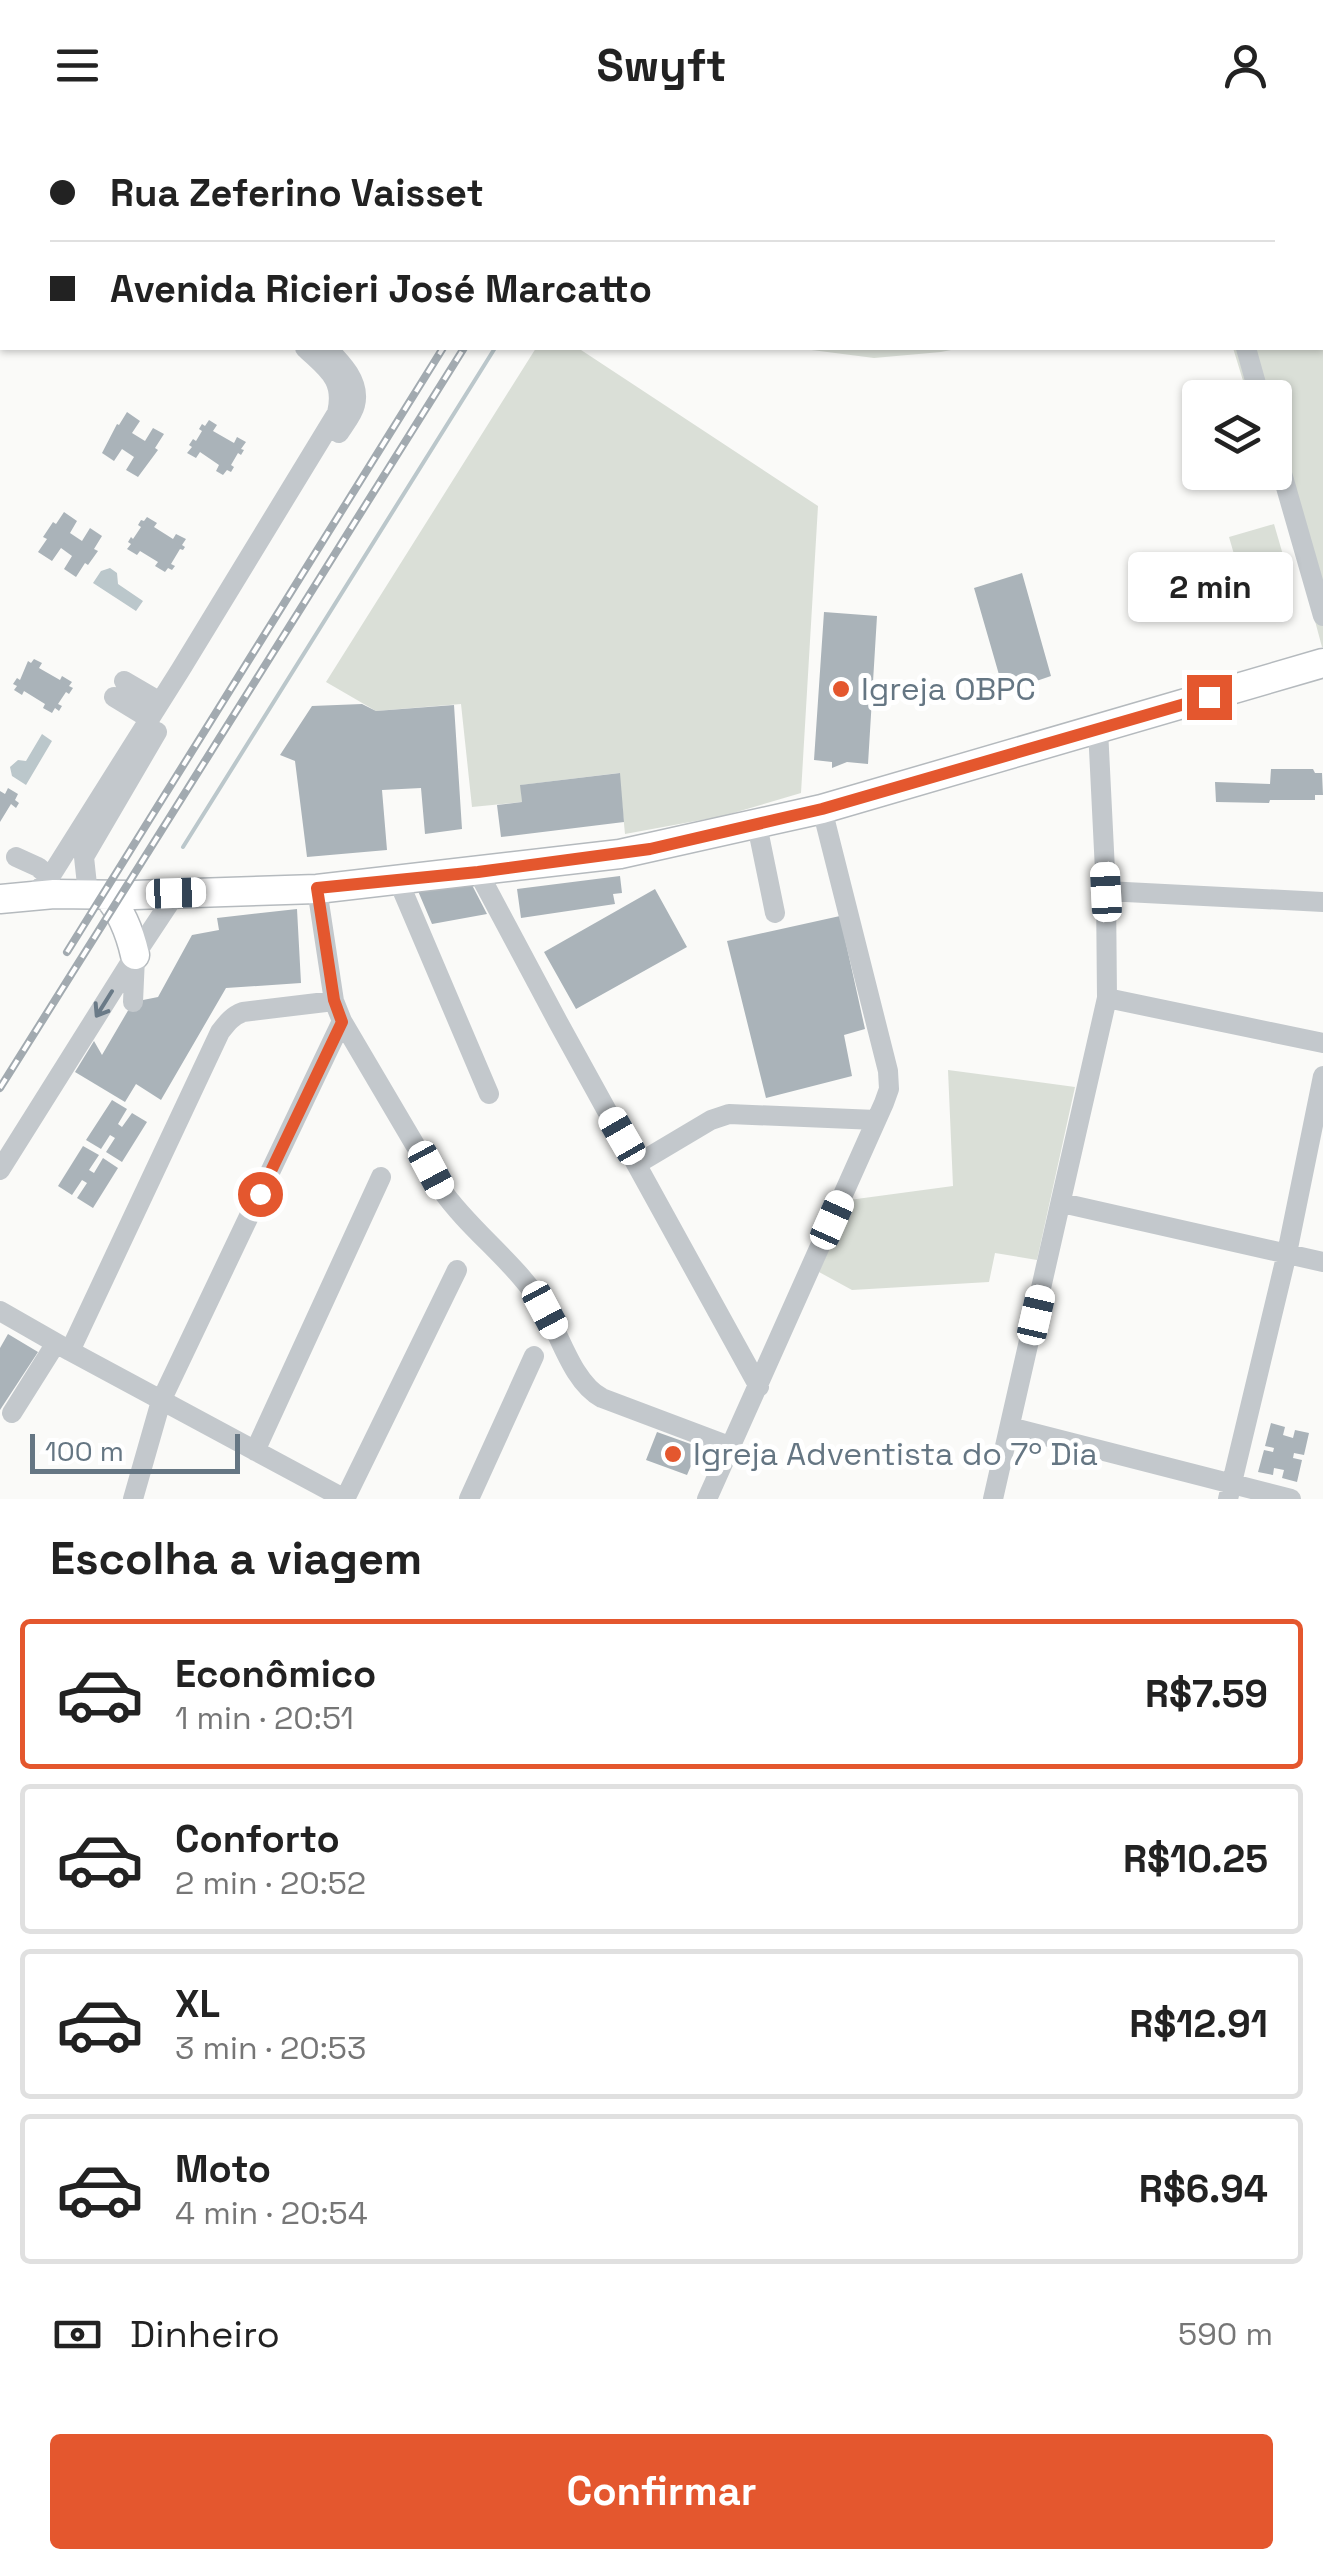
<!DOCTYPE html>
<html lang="pt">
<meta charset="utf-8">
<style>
:root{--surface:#fff;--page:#f2f2f2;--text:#222;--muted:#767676;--line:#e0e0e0;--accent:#e4572e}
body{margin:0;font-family:"Space Grotesk",sans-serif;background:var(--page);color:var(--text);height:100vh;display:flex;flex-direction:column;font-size:38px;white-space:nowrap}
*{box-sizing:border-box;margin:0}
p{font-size:32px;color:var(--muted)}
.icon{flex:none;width:55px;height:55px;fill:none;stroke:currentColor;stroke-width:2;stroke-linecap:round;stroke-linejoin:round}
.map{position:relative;height:1369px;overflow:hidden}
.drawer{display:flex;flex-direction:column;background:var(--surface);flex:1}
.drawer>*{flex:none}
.guide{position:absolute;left:0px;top:0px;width:1325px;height:220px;box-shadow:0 2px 8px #0004;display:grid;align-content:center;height:220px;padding:0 50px;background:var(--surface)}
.tools{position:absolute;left:1182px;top:250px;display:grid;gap:20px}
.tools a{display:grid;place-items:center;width:110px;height:110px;border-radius:10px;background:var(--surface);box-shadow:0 2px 8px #0004;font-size:50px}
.scale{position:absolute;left:30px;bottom:25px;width:210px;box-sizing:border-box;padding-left:10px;border:5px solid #657683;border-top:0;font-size:28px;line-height:35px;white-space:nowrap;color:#657683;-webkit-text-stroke:8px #fff;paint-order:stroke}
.end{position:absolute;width:45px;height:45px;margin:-22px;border:12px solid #e4572e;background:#fff;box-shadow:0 0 0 5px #fff}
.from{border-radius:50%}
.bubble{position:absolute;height:70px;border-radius:10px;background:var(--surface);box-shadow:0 2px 8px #0004;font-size:32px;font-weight:700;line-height:70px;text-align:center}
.car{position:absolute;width:30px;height:60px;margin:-30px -15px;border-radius:12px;box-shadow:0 0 8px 2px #0007;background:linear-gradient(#fff 24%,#345 0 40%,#fff 0 76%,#345 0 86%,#fff 0)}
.guide b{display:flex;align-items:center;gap:35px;height:95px;font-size:38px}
.guide b+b{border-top:2px solid var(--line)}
.guide i{width:25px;height:25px;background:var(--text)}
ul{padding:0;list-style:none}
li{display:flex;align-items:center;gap:30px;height:150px;margin:0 20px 15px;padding:0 30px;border:5px solid var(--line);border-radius:10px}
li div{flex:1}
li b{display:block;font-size:38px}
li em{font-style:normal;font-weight:700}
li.selected{border-color:var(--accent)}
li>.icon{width:90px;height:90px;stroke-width:1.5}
h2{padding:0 50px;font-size:45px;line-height:120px}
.pay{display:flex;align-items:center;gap:25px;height:110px;padding:0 50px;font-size:38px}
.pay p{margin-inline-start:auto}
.primary-button{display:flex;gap:20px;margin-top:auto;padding:20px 50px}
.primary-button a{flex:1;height:115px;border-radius:10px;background:var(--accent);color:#fff;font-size:40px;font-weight:700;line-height:115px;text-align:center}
header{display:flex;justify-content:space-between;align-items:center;height:130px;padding:0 50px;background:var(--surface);font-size:45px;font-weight:700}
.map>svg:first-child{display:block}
.green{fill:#dadfd7}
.water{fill:#bbc7cb}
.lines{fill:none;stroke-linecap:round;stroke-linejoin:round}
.stream{stroke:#bbc7cb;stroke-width:4}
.building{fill:#aab3b9}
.major-casing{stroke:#b5babe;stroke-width:31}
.minor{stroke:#c3c8cc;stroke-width:20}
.major{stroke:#fff;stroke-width:28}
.rail-casing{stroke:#a2aab0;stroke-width:8}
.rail{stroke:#fff;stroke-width:4;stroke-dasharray:11;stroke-linecap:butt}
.oneway{stroke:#6a7a87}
.route{stroke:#e4572e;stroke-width:12}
.poi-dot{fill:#e4572e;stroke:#fff;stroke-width:4}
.labels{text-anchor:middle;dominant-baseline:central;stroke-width:10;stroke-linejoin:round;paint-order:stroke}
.poi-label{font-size:32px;fill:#657683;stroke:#fff;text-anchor:start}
</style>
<header><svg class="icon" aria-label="menu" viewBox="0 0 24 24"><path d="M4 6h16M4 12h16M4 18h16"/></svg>Swyft<svg class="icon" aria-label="person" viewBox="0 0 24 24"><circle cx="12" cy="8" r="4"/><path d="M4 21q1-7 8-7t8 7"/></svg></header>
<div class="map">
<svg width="1323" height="1369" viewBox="0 0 1323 1369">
<rect width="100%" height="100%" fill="#fafaf8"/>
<!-- green -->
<path class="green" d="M0,0H23L26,2H2V160L0,158Z
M676,0H1323V86L1322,2H674Z
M1323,147V517H1322L1275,342V268L1248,267L1233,218H1322Z
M536,218H578L818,376L801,663L723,686L625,704L619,643L521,655L522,672L472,677L461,574L376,581L326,552Z
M796,218H795H961L941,222L874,228Z
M1274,394L1292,456L1247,469L1229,407Z
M948,940L1075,957L1037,1130L995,1123L989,1152L852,1160L819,1142L849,1070L953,1056Z"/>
<!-- water -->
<path class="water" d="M110,438L117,443L118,454L143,471L136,481L93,453L101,441Z
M42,604L52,611L26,655L12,646L10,637L18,630L26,631Z"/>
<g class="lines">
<!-- stream -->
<path class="stream" d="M631,2L634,0
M0,80L2,82
M183,717L495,218"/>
</g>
<!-- building -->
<path class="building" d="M127,282L140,291L132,303L145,311L153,298L164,304L155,318L158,320L138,347L126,340L134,327L122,319L114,331L102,323L117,294L119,295Z
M209,290L217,295L213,301L234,313L237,307L246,312L241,319L244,320L241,325L238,323L231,335L234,337L231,342L227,340L223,345L216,341L219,335L200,322L196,328L187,323L192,317L189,315L193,309L196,311L202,301L199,299L202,294L205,296Z
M64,382L77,391L70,403L82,411L90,398L102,406L94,419L98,421L88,435L85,433L76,447L64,439L72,426L61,418L52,431L38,422L47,409L43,407L53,392L56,394Z
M147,387L157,393L154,397L173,409L176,404L186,409L182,415L185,417L183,420L180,419L171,434L175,436L172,440L168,438L165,442L155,436L158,432L140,421L137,425L127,419L131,414L128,412L131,407L133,409L141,397L138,395L141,390L144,391Z
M1022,443L1051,546L1004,562L974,458Z
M824,482L877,486L868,634L847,632L832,638V632L814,630Z
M34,529L42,533L39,538L60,550L62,546L72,552L69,556L73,558L69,564L66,562L58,574L62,576L59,581L55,578L52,583L43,578L45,574L24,561L22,565L14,560L17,556L13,554L17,548L20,550L28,531L31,533Z
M362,574L376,581L454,575L462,699L425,704L421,658L382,660L387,720L307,727L295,631L280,625L312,576Z
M1271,639H1313L1315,643H1322L1323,665H1315V670H1270L1269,673L1216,672L1215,652L1270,654Z
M620,643L624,692L501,707L497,675L522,672L520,655Z
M8,658L18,664L15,670L19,673L16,678L11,674L0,692V661L5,664Z
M620,746L622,763L613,764L615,774L521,788L517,759Z
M468,754L472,755L487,784L432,794L418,761Z
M655,759L687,817L576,879L544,822Z
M297,779L301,853L226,858L161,970L136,954L125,972L75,942L94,911L102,925L133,872L158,867L192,805L219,800L217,788Z
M840,786L865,899L844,905L852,946L766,968L727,811Z
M112,970L127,979L118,994L122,997L132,983L147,992L122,1032L106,1022L115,1008L110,1005L101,1019L86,1010Z
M83,1016L99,1025L89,1040L94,1043L103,1028L118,1038L93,1078L77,1068L87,1053L82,1050L72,1065L58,1056Z
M8,1204L38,1222L0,1280V1218Z
M1271,1293L1285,1297L1283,1305L1293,1308L1295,1300L1309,1303L1304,1325L1294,1323L1293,1328L1302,1330L1297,1352L1282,1348L1284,1340L1274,1338L1273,1345L1258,1342L1264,1320L1273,1322L1274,1318L1265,1316Z
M657,1302L699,1317L687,1345L646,1330Z"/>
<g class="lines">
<!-- major casing -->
<g class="major-casing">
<path id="major" d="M107,765C122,782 130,803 135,825
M0,769L54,764L134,765L317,759L620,724L822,679L1323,533"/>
</g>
<!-- minor -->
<path class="minor" d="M112,0L115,2
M192,0V2
M152,2L154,0
M213,2V0
M327,218C341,232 361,252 355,275C353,284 344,295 339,303
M1246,218L1260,268
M1275,319L1323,486
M124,551L160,572
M114,567L150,589
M757,695L775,783
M16,727L38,737L50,747
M478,742L558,892L759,1257
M398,750L489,964
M317,759L334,871L342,891L441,1059C471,1102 516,1132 544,1178C560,1205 573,1253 602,1268L732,1317
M1106,761L1323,772
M88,764L84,727L157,602
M28,766L40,758L50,747L181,539L337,283C345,249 327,239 305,218
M1107,868L1323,913
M133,872L135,827
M637,1034L711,990L729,984L876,990
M0,1040L135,825L176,763
M1062,1073L1323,1132
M0,1181L70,1221L345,1369
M70,1221L220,902C227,893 232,886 243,882L334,871
M12,1283L56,1213
M1010,1297L1291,1369
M255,1321L381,1047
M133,1369L161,1271L342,891
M345,1369L457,1140
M469,1369L534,1226
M707,1369L884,973L889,959L888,941L822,679
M993,1369L1107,868L1106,761L1098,599
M1228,1369L1287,1123L1323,946"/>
<!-- major -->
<use href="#major" class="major"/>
<!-- rail casing -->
<g class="rail-casing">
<path id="rail" d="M577,2L579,0
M599,2L601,0
M67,822L443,218
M0,958L464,218"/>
</g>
<!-- rail -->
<use href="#rail" class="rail"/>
</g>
<!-- one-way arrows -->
<defs><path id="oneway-shaft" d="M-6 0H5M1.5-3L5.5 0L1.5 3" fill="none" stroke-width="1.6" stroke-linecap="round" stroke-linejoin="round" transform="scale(2.5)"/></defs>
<use class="oneway" href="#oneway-shaft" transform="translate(104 874) rotate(122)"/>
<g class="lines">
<!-- route -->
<path class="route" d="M260,1064L342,892L334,870L317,758L478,742L650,719L822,679L1209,567"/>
</g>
<!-- markers -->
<g class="poi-dot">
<circle cx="841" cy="559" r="10"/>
<circle cx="673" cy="1324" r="10"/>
</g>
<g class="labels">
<!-- poi labels -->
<g class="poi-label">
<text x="861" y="559">Igreja OBPC</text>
<text x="693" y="1324">Igreja Adventista do 7º Dia</text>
</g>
</g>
</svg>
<div class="tools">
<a><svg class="icon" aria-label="layers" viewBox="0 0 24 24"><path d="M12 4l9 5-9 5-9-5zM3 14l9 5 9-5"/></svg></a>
</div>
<div class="scale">100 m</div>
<i class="end from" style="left:260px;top:1064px"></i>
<i class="end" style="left:1209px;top:567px"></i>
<div class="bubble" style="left:1128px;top:422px;width:165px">2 min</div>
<i class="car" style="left:1106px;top:762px;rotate:357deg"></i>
<i class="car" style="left:176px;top:763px;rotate:88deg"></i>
<i class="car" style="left:622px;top:1006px;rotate:330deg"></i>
<i class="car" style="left:431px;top:1040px;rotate:152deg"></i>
<i class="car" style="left:832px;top:1090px;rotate:24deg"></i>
<i class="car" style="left:545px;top:1180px;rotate:152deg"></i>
<i class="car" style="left:1036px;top:1185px;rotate:13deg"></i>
<div class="guide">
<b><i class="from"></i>Rua Zeferino Vaisset</b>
<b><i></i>Avenida Ricieri José Marcatto</b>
</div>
</div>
<section class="drawer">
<h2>Escolha a viagem</h2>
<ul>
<li class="selected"><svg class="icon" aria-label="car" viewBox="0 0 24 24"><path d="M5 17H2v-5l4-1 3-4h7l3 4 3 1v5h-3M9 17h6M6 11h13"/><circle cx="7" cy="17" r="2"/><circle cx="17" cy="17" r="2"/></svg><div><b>Econômico</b><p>1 min · 20:51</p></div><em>R$7.59</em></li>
<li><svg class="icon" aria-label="car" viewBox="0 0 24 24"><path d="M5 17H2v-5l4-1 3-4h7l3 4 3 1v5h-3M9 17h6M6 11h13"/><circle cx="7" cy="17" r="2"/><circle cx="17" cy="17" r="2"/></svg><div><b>Conforto</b><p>2 min · 20:52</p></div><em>R$10.25</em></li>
<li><svg class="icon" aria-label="car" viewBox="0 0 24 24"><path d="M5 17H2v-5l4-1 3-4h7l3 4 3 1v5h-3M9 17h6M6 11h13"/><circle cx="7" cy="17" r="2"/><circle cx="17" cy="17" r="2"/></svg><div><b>XL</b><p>3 min · 20:53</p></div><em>R$12.91</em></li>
<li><svg class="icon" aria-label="car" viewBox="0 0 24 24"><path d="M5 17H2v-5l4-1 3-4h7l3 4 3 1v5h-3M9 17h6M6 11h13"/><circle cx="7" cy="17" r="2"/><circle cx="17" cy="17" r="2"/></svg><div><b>Moto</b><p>4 min · 20:54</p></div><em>R$6.94</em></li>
</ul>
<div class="pay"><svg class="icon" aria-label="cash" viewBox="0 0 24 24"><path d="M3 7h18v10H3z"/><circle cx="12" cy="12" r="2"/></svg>Dinheiro<p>590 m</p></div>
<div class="primary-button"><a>Confirmar</a></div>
</section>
